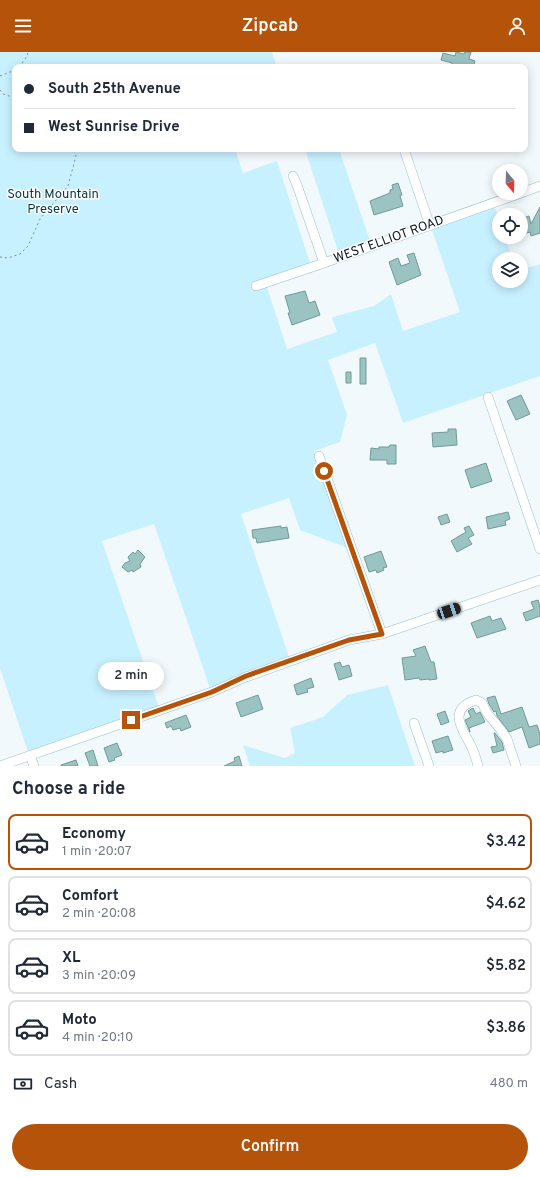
<!DOCTYPE html>
<meta charset="utf-8">
<style>
:root{--surface:#fff;--page:#f6f6f7;--text:#1f2937;--muted:#747a83;--line:#e0e1e3;--accent:#b45309}
body{margin:0;font-family:Overpass,sans-serif;background:var(--page);color:var(--text);height:100vh;display:flex;flex-direction:column;font-size:15px;white-space:nowrap}
*{box-sizing:border-box;margin:0}
p{font-size:13px;color:var(--muted)}
.icon{flex:none;width:22px;height:22px;fill:none;stroke:currentColor;stroke-width:2;stroke-linecap:round;stroke-linejoin:round}
.map{position:relative;height:714px;overflow:hidden}
.panel{display:flex;flex-direction:column;background:var(--surface);flex:1}
.panel>*{flex:none}
.top-card{position:absolute;left:12px;top:12px;width:516px;height:88px;border-radius:8px;box-shadow:0 2px 10px #0003;display:grid;align-content:center;height:88px;padding:0 12px;background:var(--surface)}
.needle{width:26px;rotate:161deg}
.tools{position:absolute;left:492px;top:112px;display:grid;gap:8px}
.tools a{display:grid;place-items:center;width:36px;height:36px;border-radius:50%;background:var(--surface);box-shadow:0 2px 10px #0003;font-size:20px}
.end{position:absolute;width:18px;height:18px;margin:-9px;border:5px solid #b45309;background:#fff;box-shadow:0 0 0 2px #fff}
.from{border-radius:50%}
.bubble{position:absolute;height:28px;border-radius:14px;background:var(--surface);box-shadow:0 2px 10px #0003;font-size:13px;font-weight:600;line-height:28px;text-align:center}
.car{position:absolute;width:12px;height:24px;margin:-12px -6px;border-radius:5px;box-shadow:0 0 3px 1px #0007;background:linear-gradient(#222 24%,#8ab4d8 0 40%,#222 0 76%,#8ab4d8 0 86%,#222 0)}
.top-card b{display:flex;align-items:center;gap:14px;height:38px;font-size:15px}
.top-card b+b{border-top:1px solid var(--line)}
.top-card i{width:10px;height:10px;background:var(--text)}
ul{padding:0;list-style:none}
li{display:flex;align-items:center;gap:12px;height:56px;margin:0 8px 6px;padding:0 4px;border:2px solid var(--line);border-radius:8px}
li div{flex:1}
li b{display:block;font-size:15px}
li em{font-style:normal;font-weight:600}
li.selected{border-color:var(--accent)}
li>.icon{width:36px;height:36px;stroke-width:1.5}
h2{padding:0 12px;font-size:18px;line-height:48px}
.pay{display:flex;align-items:center;gap:10px;height:44px;padding:0 12px;font-size:15px}
.pay p{margin-inline-start:auto}
.cta{display:flex;gap:8px;margin-top:auto;padding:8px 12px}
.cta a{flex:1;height:46px;border-radius:24px;background:var(--accent);color:#fff;font-size:16px;font-weight:600;line-height:46px;text-align:center}
header{display:flex;justify-content:space-between;align-items:center;height:52px;padding:0 12px;background:var(--accent);color:#fff;font-size:18px;font-weight:600}
.map>svg:first-child{display:block}
.green{fill:#c8f1ff}
.building{fill:#9ac3c2;stroke:#729a99}
.lines{fill:none;stroke-linecap:round;stroke-linejoin:round}
.minor-casing{stroke:#9abfcc;stroke-width:10}
.path{stroke:#838e92;stroke-width:1;stroke-dasharray:2 3;stroke-linecap:butt}
.minor{stroke:#fff;stroke-width:9}
.route{stroke:#b45309;stroke-width:5}
.labels{text-anchor:middle;dominant-baseline:central;stroke-width:3;stroke-linejoin:round;paint-order:stroke}
.park-label{font-size:13px;fill:#023846;stroke:#fff}
.street-label{font-size:13px;fill:#07161a;stroke:#fff}
</style>
<header><svg class="icon" aria-label="menu" viewBox="0 0 24 24"><path d="M4 6h16M4 12h16M4 18h16"/></svg>Zipcab<svg class="icon" aria-label="person" viewBox="0 0 24 24"><circle cx="12" cy="8" r="4"/><path d="M4 21q1-7 8-7t8 7"/></svg></header>
<div class="map">
<svg width="540" height="714" viewBox="0 0 540 714">
<rect width="100%" height="100%" fill="#f2f9fc"/>
<!-- green -->
<path class="green" d="M0,0H272L277,15H15V97H235L243,121L277,109L310,211L264,226L287,297L337,280L332,265L374,254L391,242L403,279L460,260L432,178L494,153L499,167V185H505L512,207H499V229H521V218L540,212V324L403,371L375,291L328,308L347,363L340,390L314,399L348,496L300,478L289,446L241,462L289,605L247,619L211,639L154,472L102,489L159,656L28,700L0,616Z
M305,97H339L370,189L338,199Z
M388,633L415,714H250L243,693L285,706L295,701L290,676L323,665L347,643Z"/>
<!-- building -->
<path class="building" d="M456,0L464,2L465,0H471L469,7L475,9L473,15H451L452,11L441,8L443,1L455,4Z
M398,131L402,143L400,144L403,154L374,163L370,149L390,141V138L393,137L392,133Z
M540,155V181L531,184L530,180L521,183V167L529,164L531,172Z
M414,201L421,223L397,233L389,210L398,206L401,214L410,211L407,203Z
M305,239L309,251L315,249L320,263L292,273L288,261H290L285,244Z
M360,306H366V332H360Z
M346,320H351V331H346Z
M521,343L530,362L516,368L507,349Z
M448,377H456L457,393L433,395L432,381L448,380Z
M390,393H396V412H387V408H370L371,396L379,397V395H389Z
M486,411L492,429L471,436L465,418Z
M508,460L510,467L505,469L506,473L488,477L486,465Z
M447,462L450,470L441,473L438,465Z
M281,474V476L287,475L289,486L257,491L256,486H253L252,478Z
M469,474L474,483L468,486L472,492L457,500L451,489L466,480L464,476Z
M138,498L145,505L140,512L141,515L133,520L132,518L128,520L122,515L125,511L130,509L128,505L133,500L135,502Z
M381,499L387,515L383,516L384,518L377,521L376,518L369,520L364,505Z
M538,548L540,554V564L526,569L523,561L534,557L531,550Z
M490,564L492,569L501,566L506,577L477,586L471,571Z
M425,594L431,610H434L437,627L429,628V627L420,628L419,626L405,628L402,606L416,604L413,598Z
M340,610L342,615L349,613L352,624L339,628L334,612Z
M311,626L314,635L307,637L308,640L297,643L294,633Z
M258,643L263,657L241,665L236,651Z
M495,644L501,662L522,655L529,675L537,673L540,682V692L529,696L522,675L509,680L497,664L496,659L494,660L489,652L487,646Z
M473,656L476,662L480,660L485,670L469,676L470,680L465,668L471,665L468,659Z
M445,659L449,670L441,673L437,662Z
M186,663L191,675L181,679L180,676L173,678L171,674L167,676L165,671Z
M494,681H495L502,690L504,698L493,701L491,695L497,694Z
M448,684L453,698L443,701V699L436,701L432,689Z
M117,691L122,703L114,706L115,708L109,710L104,696Z
M93,698L98,714H90L85,701Z
M239,704L242,714H224L235,709L234,706Z
M76,708L78,714H61V713Z"/>
<g class="lines">
<!-- minor casing -->
<g class="minor-casing">
<path id="minor" d="M404,97L430,174
M293,124L297,133L324,211
M521,141L540,134
M256,234L324,211L521,141
M488,345L540,497
M319,404L382,582
M414,671L429,714
M30,703L34,714
M0,714L212,640L246,625L349,588L382,582L540,528
M478,714C476,706 473,697 469,690C459,673 450,656 476,648L482,651L487,661L501,678L507,687L516,714"/>
</g>
<!-- path -->
<path class="path" d="M19,15L28,3L27,0
M0,24L15,18
M0,38L3,42L15,46
M0,205L8,206L20,202L28,194L40,167L68,134L76,104L73,97"/>
<!-- minor -->
<use href="#minor" class="minor"/>
</g>
<g class="lines">
<!-- route -->
<path class="route" d="M131,668L212,640L246,624L349,588L382,582L324,419"/>
</g>
<g class="labels">
<!-- park labels -->
<g class="park-label">
<text x="53" y="143">South Mountain<tspan x="53" dy="15">Preserve</tspan></text>
</g>
<!-- street labels -->
<g class="street-label">
<text transform="translate(389 188) rotate(-20)">WEST ELLIOT ROAD</text>
</g>
</g>
</svg>
<div class="tools">
<a><svg class="needle" viewBox="-14 -14 28 28"><path d="M0-13l5 13h-10z" fill="#e53935"/><path d="M0 13l5-13h-10z" fill="#747a83"/></svg></a>
<a><svg class="icon" aria-label="locate" viewBox="0 0 24 24"><circle cx="12" cy="12" r="6"/><path d="M12 2v4M12 18v4M2 12h4M18 12h4"/></svg></a>
<a><svg class="icon" aria-label="layers" viewBox="0 0 24 24"><path d="M12 4l9 5-9 5-9-5zM3 14l9 5 9-5"/></svg></a>
</div>
<i class="end from" style="left:324px;top:419px"></i>
<i class="end" style="left:131px;top:668px"></i>
<div class="bubble" style="left:98px;top:610px;width:66px">2 min</div>
<i class="car" style="left:449px;top:559px;rotate:71deg"></i>
<div class="top-card">
<b><i class="from"></i>South 25th Avenue</b>
<b><i></i>West Sunrise Drive</b>
</div>
</div>
<section class="panel">
<h2>Choose a ride</h2>
<ul>
<li class="selected"><svg class="icon" aria-label="car" viewBox="0 0 24 24"><path d="M5 17H2v-5l4-1 3-4h7l3 4 3 1v5h-3M9 17h6M6 11h13"/><circle cx="7" cy="17" r="2"/><circle cx="17" cy="17" r="2"/></svg><div><b>Economy</b><p>1 min · 20:07</p></div><em>$3.42</em></li>
<li><svg class="icon" aria-label="car" viewBox="0 0 24 24"><path d="M5 17H2v-5l4-1 3-4h7l3 4 3 1v5h-3M9 17h6M6 11h13"/><circle cx="7" cy="17" r="2"/><circle cx="17" cy="17" r="2"/></svg><div><b>Comfort</b><p>2 min · 20:08</p></div><em>$4.62</em></li>
<li><svg class="icon" aria-label="car" viewBox="0 0 24 24"><path d="M5 17H2v-5l4-1 3-4h7l3 4 3 1v5h-3M9 17h6M6 11h13"/><circle cx="7" cy="17" r="2"/><circle cx="17" cy="17" r="2"/></svg><div><b>XL</b><p>3 min · 20:09</p></div><em>$5.82</em></li>
<li><svg class="icon" aria-label="car" viewBox="0 0 24 24"><path d="M5 17H2v-5l4-1 3-4h7l3 4 3 1v5h-3M9 17h6M6 11h13"/><circle cx="7" cy="17" r="2"/><circle cx="17" cy="17" r="2"/></svg><div><b>Moto</b><p>4 min · 20:10</p></div><em>$3.86</em></li>
</ul>
<div class="pay"><svg class="icon" aria-label="cash" viewBox="0 0 24 24"><path d="M3 7h18v10H3z"/><circle cx="12" cy="12" r="2"/></svg>Cash<p>480 m</p></div>
<div class="cta"><a>Confirm</a></div>
</section>
